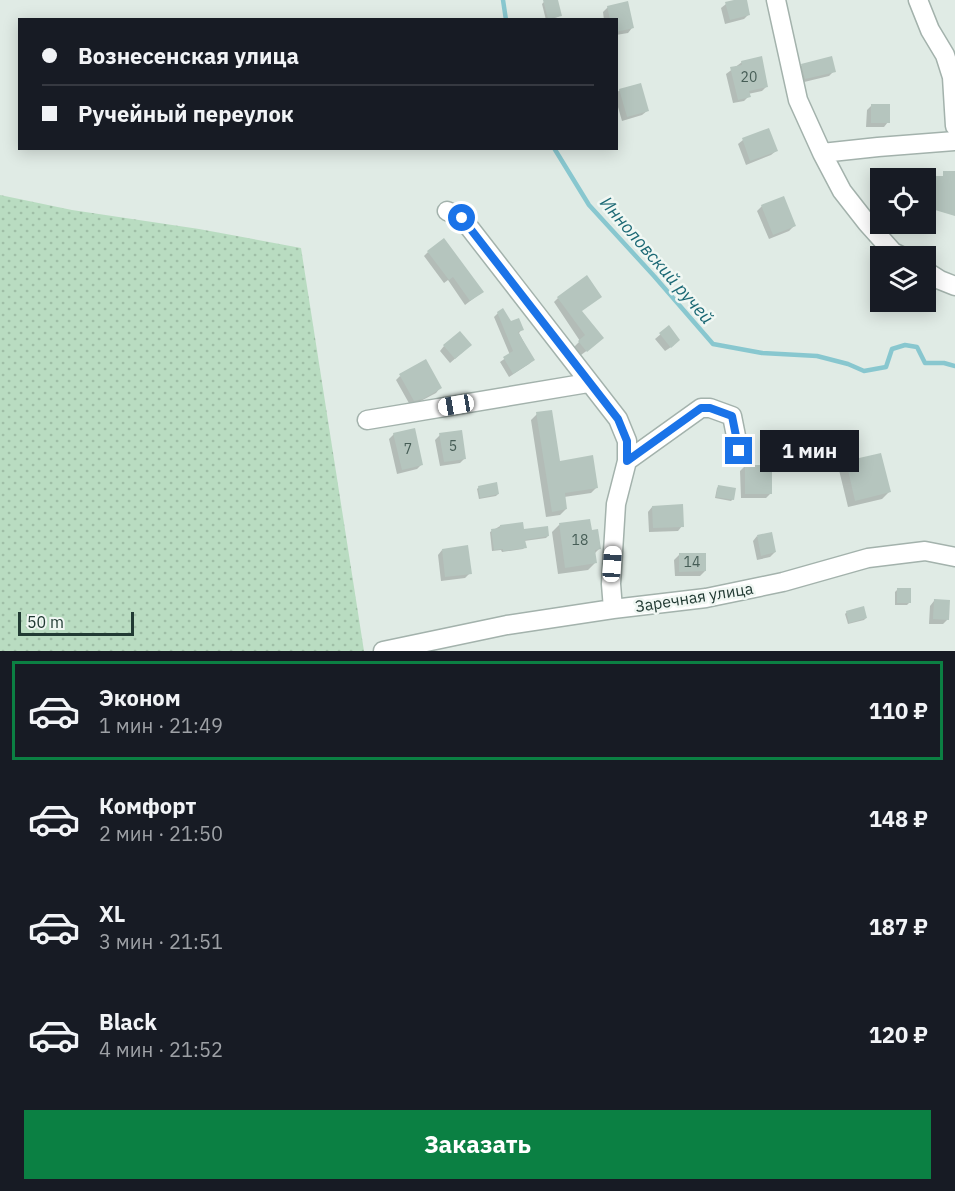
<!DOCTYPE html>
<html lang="ru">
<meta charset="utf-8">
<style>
:root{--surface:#171b24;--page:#242831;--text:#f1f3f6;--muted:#9ea1a6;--line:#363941;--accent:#0b8043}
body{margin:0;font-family:"IBM Plex Sans",sans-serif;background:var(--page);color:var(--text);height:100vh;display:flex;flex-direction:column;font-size:22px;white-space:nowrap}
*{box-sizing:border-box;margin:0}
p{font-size:20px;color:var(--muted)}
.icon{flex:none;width:33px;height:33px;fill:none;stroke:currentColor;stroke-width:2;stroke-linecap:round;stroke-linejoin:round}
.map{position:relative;height:651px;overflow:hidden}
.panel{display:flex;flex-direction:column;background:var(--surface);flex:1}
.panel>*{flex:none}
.top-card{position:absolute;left:18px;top:18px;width:600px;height:132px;border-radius:0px;box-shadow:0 3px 15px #0003;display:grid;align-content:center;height:132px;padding:0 24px;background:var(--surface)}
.controls{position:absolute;left:870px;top:168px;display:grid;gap:12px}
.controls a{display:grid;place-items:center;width:66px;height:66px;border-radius:0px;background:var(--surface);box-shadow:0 3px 15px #0003;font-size:30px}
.scale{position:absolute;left:18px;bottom:15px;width:116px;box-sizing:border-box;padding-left:6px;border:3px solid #213a33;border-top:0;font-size:16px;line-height:21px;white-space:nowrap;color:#213a33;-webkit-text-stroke:4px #f0f7f3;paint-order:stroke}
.end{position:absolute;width:27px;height:27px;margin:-14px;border:8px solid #1a73e8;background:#fff;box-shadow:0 0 0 3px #fff}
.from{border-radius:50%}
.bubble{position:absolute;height:42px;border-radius:0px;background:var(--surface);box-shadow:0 3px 15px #0003;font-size:20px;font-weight:800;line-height:42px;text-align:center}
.car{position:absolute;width:18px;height:36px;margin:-18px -9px;border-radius:8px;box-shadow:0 0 4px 2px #0007;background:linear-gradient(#fff 24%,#345 0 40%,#fff 0 76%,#345 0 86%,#fff 0)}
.top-card b{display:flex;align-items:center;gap:21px;height:57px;font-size:22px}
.top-card b+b{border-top:2px solid var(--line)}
.top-card i{width:15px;height:15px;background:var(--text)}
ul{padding:10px 0 0;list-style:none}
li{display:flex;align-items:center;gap:18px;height:99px;margin:0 12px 9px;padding:0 12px;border:3px solid transparent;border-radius:0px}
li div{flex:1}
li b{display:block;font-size:22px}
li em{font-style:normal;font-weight:800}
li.on{border-color:var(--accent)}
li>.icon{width:54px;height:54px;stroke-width:1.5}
.primary-button{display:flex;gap:12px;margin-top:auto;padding:12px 24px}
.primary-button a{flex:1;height:69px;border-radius:0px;background:var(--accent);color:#fff;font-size:24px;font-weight:800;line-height:69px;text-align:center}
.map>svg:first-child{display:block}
.grass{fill:url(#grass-dots)}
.shadow{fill:#0003}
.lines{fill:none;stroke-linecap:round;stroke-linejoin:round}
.stream{stroke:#88c7cf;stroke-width:4.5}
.building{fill:#b5c5be}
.minor-casing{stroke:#a3b2ac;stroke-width:21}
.minor{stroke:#fff;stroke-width:18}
.route{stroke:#1a73e8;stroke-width:8}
.labels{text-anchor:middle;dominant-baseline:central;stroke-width:5;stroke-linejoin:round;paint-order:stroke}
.number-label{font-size:14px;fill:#465d56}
.street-label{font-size:16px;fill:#213a33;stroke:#f0f7f3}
.water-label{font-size:18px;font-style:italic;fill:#1c6975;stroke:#f0f7f3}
</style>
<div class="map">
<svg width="955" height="651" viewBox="0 0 955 651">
<defs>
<pattern id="grass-dots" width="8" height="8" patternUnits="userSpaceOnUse" patternTransform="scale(1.5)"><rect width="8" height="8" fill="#b9dcc1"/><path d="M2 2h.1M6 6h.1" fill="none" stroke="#9fbea6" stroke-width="1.8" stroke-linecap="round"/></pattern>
</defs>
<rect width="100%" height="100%" fill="#e0ebe5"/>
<!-- grass -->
<path class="grass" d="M0,195L72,210L199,229L301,248L364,651H0Z"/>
<!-- shadow -->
<path class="shadow" d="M552,0H556L560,15L558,17L546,20L542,4L544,2Z
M740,0H745L749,14L744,19L725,24L721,8L726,4Z
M608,7L632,28L628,33L616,35V20H604L603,12Z
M742,62L767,86L762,91L748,94L749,96L744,101L733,103L726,74Z
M802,65L834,71L829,76L800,83L797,70Z
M620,90L647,111L642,115L622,121L616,100V93Z
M872,105L888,122L884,127H866L867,110Z
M743,140L776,151L771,155L746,165L738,144Z
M907,170V178H880V189L879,177L883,172Z
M926,202L934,206L926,221Z
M762,206L794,226L789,231L769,239L757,211Z
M428,252L482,292L465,305L448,280L444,283L424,256Z
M558,298L581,312L597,343L581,355L574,347L580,341L554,302Z
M498,313L511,323L522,329L519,333L533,360L529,364L509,377L500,362L510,355L494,317Z
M668,328L674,345L665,351L655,339Z
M444,346L465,350L450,363L440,351Z
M400,376L440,388L436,393L417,403L410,405L396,380Z
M537,414L559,463L597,487L591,493L564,497L566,509L560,515L546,517L531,420Z
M394,434L422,464L417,469L397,474L389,439Z
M440,435L465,458L460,463L440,466L435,440Z
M846,462L889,492L882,499L848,507L839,470Z
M745,466L771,493L766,498H741L740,471Z
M719,486L733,499L731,501L715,498L717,488Z
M479,487L498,494L496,496L479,499L477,489Z
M652,507L682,526L678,531L649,532L648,512Z
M559,525L591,532L599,549L594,554L595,563L588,570L558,574L552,532Z
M500,526L523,531L548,536L546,538L524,541L525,547L523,549L502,552L501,550L492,551L490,532Z
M757,536L775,552L770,557L757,560L753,541Z
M442,550L470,573L465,578L441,581L438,555Z
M679,555L705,571L700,576H675L674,560Z
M897,590L909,603L907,605H895V592Z
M934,601L948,619L943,624H929L930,606Z
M847,612L866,618L864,620L848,624L845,614Z"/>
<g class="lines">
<!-- stream -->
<path class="stream" d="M503,0L506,20
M554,148L589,205L654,276L713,344L762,353L817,356L848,364L864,371L886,367L892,349L905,345L917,347L925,363H944L955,366"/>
</g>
<!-- building -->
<path class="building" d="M543,0H558L562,16L548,19Z
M734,0H747L750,15L730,20L725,2Z
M628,1L634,28L616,32V20H610L607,6Z
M762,56L768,87L749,91L751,97L738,100L730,67L742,65L741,61Z
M832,56L836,72L805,79L801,64Z
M641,83L649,111L627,117L619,89Z
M871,104H890V123H871Z
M769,128L778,151L750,161L742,138Z
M943,171H955V216L935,210V176H943Z
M784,196L796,226L773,235L761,205Z
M444,238L484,292L470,301L453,277L449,280L427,251Z
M587,275L602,297L582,311L604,338L587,352L578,341L585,335L557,297Z
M503,308L511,321L519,318L524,330L518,332L535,360L513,374L503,357L513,351L497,312Z
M669,325L680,340L671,348L659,333Z
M460,331L472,345L455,359L443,345Z
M426,359L442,388L423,399L414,401L399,374Z
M552,410L560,461L593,455L598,488L565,493L567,509L552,512L536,412Z
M415,428L423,465L402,470L393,433Z
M462,430L466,459L444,462L439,433Z
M881,453L891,492L855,501L846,461Z
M745,465H772V494H745Z
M497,482L499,494L480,498L478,486Z
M718,485L736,488L734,500L716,497Z
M683,504L684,527L653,528L652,506Z
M590,519L592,530L598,529L601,549L595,550L597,563L565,568L559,523Z
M523,522L524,529L548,526L549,536L525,540L527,548L503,551V549L494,550L491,529L500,528V525Z
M772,532L776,552L761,556L757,535Z
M468,545L472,574L445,577L442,549Z
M679,553H706V571L679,572Z
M897,588H911V603H897Z
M934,599L950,600L949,620L933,619Z
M864,606L867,618L849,623L846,611Z"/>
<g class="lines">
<!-- minor casing -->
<g class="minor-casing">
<path id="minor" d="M776,0L798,100L822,153L842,191L867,223L893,252L901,256
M918,0L930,30L945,55L952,77L955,126
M822,153L878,147L955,141
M447,211L462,218L618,419L627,441V461L616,504L611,584L613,609
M926,271L940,280L955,286
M367,420L588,383
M627,461L701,408H710L732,416L739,451
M383,651L507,625L613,609L706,598L783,582L868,558L925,551L955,557"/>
</g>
<!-- minor -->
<use href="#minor" class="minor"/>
</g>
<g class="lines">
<!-- route -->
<path class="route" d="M462,218L618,419L627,441V461L701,408H710L732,416L739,451"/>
</g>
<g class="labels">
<!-- number labels -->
<g class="number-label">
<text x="749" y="77">20</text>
<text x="453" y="446">5</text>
<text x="408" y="449">7</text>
<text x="580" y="540">18</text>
<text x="692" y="562">14</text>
</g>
<!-- street labels -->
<g class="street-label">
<text transform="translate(694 597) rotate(-9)">Заречная улица</text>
</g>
<!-- water labels -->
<g class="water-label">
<text transform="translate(657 260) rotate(49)">Инноловский ручей</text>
</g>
</g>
</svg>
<div class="controls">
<a><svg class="icon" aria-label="locate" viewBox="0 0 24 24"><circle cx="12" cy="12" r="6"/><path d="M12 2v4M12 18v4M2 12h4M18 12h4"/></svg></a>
<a><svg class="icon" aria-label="layers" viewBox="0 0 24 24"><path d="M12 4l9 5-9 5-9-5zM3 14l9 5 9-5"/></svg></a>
</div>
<div class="scale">50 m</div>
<i class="end from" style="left:462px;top:218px"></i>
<i class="end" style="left:739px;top:451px"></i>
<div class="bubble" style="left:760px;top:430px;width:99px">1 мин</div>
<i class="car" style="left:456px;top:405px;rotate:260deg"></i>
<i class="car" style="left:612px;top:564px;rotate:4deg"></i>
<div class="top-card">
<b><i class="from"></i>Вознесенская улица</b>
<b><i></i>Ручейный переулок</b>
</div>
</div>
<section class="panel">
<ul>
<li class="on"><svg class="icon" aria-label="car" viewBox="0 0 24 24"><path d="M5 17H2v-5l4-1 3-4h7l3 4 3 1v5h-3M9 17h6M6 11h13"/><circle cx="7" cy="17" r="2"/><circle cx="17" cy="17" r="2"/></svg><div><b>Эконом</b><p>1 мин · 21:49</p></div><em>110 ₽</em></li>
<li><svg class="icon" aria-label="car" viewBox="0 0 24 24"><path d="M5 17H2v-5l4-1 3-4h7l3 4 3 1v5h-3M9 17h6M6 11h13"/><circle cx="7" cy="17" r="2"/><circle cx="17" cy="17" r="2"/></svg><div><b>Комфорт</b><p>2 мин · 21:50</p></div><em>148 ₽</em></li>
<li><svg class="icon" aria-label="car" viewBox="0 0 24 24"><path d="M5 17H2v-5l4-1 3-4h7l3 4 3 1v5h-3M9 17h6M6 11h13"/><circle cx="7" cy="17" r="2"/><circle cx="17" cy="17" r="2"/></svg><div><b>XL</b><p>3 мин · 21:51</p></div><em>187 ₽</em></li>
<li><svg class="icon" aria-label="car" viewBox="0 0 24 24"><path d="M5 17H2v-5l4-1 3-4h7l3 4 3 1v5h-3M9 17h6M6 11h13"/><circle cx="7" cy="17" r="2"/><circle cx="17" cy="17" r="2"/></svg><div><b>Black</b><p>4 мин · 21:52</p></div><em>120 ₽</em></li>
</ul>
<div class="primary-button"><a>Заказать</a></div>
</section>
